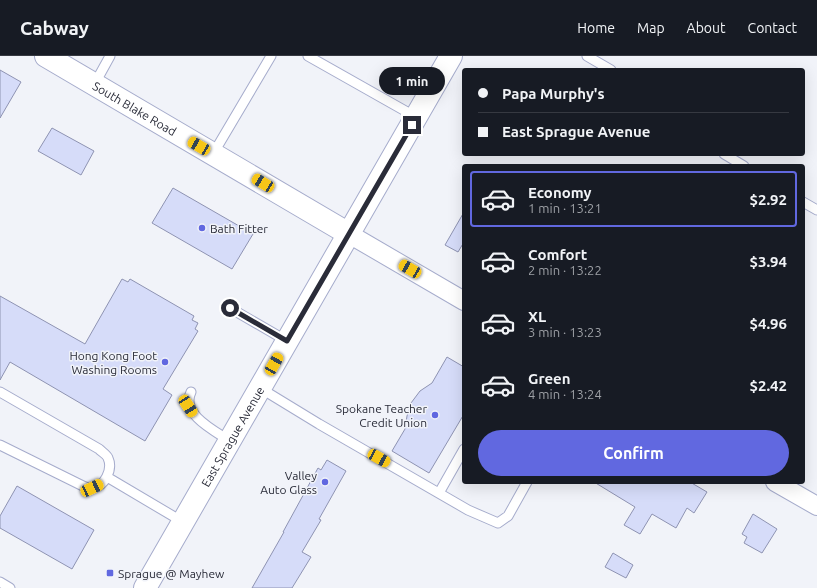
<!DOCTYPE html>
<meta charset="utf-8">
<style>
:root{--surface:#171b24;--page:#242831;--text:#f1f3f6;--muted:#9ea1a6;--line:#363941;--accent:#6168e0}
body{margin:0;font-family:Ubuntu,sans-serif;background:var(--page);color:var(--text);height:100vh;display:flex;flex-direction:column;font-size:15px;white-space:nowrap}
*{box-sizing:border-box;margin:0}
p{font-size:13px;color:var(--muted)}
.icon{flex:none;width:22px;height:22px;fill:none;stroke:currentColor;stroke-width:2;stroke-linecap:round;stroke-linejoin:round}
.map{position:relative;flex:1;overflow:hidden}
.panel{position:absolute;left:462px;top:108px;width:343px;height:320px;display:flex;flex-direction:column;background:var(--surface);border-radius:4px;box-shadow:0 4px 16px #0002}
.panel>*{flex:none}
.banner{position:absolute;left:462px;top:12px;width:343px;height:88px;border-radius:4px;box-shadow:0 4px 16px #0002;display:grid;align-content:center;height:88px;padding:0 16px;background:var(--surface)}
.end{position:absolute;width:18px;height:18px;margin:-9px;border:5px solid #2a2c39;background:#fff;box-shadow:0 0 0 2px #fff}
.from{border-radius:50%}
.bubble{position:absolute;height:28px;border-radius:14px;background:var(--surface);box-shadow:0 4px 16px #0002;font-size:13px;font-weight:700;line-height:28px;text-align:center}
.car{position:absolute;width:12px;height:24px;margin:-12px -6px;border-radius:5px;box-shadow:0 0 3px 1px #0007;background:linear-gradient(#f5c518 24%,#345 0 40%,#f5c518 0 76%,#345 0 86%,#f5c518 0)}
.banner b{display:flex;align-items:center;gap:14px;height:38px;font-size:15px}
.banner b+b{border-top:1px solid var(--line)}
.banner i{width:10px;height:10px;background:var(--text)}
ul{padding:7px 0 0;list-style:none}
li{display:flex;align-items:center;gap:12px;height:56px;margin:0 8px 6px;padding:0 8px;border:2px solid transparent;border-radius:4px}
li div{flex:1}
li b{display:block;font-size:15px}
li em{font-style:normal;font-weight:700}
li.active{border-color:var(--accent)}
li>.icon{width:36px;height:36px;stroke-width:1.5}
.primary-button{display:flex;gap:8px;margin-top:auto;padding:8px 16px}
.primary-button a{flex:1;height:46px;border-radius:24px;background:var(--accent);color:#fff;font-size:16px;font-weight:700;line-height:46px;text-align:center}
header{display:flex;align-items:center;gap:24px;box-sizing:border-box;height:56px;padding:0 20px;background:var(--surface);border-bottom:1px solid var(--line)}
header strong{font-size:19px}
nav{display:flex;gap:22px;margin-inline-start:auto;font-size:14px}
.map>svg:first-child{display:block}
.building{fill:#d6dcf9;stroke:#8e93b2}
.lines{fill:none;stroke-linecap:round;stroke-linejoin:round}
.lane-casing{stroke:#a6accc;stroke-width:11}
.street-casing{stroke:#a6accc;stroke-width:20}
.secondary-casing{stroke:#a6accc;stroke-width:24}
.primary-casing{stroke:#a6accc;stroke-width:24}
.lane{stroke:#fff;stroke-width:9}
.street{stroke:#fff;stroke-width:18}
.secondary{stroke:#fff;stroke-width:22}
.primary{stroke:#fff;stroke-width:22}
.route{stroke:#2a2c39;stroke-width:5}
.poi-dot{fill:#6168e0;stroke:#f1f3f9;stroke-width:1.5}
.labels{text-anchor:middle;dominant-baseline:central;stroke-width:3;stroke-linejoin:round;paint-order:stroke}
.street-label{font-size:12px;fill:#2a2c39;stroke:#f1f3f9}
.poi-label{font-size:12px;fill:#2a2c39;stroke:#f1f3f9;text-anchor:end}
</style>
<header>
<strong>Cabway</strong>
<nav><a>Home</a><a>Map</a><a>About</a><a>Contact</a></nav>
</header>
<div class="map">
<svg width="817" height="532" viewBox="0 0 817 532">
<rect width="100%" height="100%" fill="#f1f3f9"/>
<!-- building -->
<path class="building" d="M0,14L21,26L0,62Z
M52,72L94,95L81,119L38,95Z
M173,132L253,178L232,213L152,167Z
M464,156V186L458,196L445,189Z
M122,223L128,226L130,223L194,260L192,264L198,267L195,273L198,275L163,333L172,339L145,385L10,306L0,324V240L85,288Z
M447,301L464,311V358L429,417L392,395L405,373L407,360L411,347L420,335L432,327Z
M327,404L346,415L319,463L321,464L302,496L311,501L292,532H252L284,476H283L318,412L321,414Z
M594,426H690L707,436L694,457L687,452L676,472L652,458L640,478L624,469L635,451Z
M17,430L94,474L72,513L0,472V460Z
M753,458L777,473L762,497L744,487L747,481L742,478Z
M613,497L633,509L626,522L605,511Z"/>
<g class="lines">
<!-- lane casing -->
<g class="lane-casing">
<path id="lane" d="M308,0L416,61
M587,0L611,14
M94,29L110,0
M213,98L271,0
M724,98L744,110
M803,146L817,154
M230,252L287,285
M260,332L319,368L468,454L498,467L508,460L527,426
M0,336L99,393C102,396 107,399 108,402C113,413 105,431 92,432C90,433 85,431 83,430L0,389
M191,336C180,358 215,375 230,385
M107,421L183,466
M439,437L464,393
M0,526L10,532"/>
</g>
<!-- street casing -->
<g class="street-casing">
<path id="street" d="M349,178L464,245
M775,426L817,450"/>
</g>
<!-- secondary casing -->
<g class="secondary-casing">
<g id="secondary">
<path id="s1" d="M46,0L349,178"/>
</g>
</g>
<!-- primary casing -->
<g class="primary-casing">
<g id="primary">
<path id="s2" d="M145,532L451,0"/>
</g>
</g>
<!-- lane -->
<use href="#lane" class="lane"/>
<!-- street -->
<use href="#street" class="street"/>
<!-- secondary -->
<use href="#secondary" class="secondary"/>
<!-- primary -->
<use href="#primary" class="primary"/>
</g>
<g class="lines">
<!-- route -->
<path class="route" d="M230,252L287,285L412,69"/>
</g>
<!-- markers -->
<g class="poi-dot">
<circle cx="202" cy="172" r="4"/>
<circle cx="165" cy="306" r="4"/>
<circle cx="435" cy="359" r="4"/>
<circle cx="325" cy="426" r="4"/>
<rect x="106" y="513" width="8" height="8" rx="2"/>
</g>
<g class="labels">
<!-- street labels -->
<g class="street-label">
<text stroke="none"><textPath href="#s1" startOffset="103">South Blake Road</textPath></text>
<text stroke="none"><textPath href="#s2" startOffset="175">East Sprague Avenue</textPath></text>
</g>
<!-- poi labels -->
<g class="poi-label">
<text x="210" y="172" text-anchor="start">Bath Fitter</text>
<text x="157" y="299">Hong Kong Foot<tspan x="157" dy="14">Washing Rooms</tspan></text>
<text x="427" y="352">Spokane Teacher<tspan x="427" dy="14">Credit Union</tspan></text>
<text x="317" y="419">Valley<tspan x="317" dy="14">Auto Glass</tspan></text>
<text x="118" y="517" text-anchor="start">Sprague @ Mayhew</text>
</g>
</g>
</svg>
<i class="end from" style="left:230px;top:252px"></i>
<i class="end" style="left:412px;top:69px"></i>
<div class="bubble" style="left:379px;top:11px;width:66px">1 min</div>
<i class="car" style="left:199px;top:90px;rotate:300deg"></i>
<i class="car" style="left:263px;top:127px;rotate:301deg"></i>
<i class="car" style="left:410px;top:213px;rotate:300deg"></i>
<i class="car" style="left:274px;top:308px;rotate:30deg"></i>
<i class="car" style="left:188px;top:350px;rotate:147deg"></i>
<i class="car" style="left:379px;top:402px;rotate:119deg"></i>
<i class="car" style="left:92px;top:432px;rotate:65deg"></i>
<div class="banner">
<b><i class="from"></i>Papa Murphy's</b>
<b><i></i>East Sprague Avenue</b>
</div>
<section class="panel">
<ul>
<li class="active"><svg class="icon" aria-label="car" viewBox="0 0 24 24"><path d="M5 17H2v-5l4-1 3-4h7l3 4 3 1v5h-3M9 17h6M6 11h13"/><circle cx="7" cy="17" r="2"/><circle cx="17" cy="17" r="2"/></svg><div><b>Economy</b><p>1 min · 13:21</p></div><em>$2.92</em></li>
<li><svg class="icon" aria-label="car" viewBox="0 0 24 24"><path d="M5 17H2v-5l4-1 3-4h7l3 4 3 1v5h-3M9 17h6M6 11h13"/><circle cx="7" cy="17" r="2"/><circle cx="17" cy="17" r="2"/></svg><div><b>Comfort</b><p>2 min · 13:22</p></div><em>$3.94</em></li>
<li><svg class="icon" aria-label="car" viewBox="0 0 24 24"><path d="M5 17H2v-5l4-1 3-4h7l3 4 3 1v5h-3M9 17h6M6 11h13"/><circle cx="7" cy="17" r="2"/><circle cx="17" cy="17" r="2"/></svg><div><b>XL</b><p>3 min · 13:23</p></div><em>$4.96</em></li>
<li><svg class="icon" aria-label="car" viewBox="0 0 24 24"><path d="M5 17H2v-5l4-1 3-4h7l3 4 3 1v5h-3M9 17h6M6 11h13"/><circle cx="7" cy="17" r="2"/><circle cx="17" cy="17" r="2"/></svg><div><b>Green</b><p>4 min · 13:24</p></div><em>$2.42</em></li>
</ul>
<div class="primary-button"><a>Confirm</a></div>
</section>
</div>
